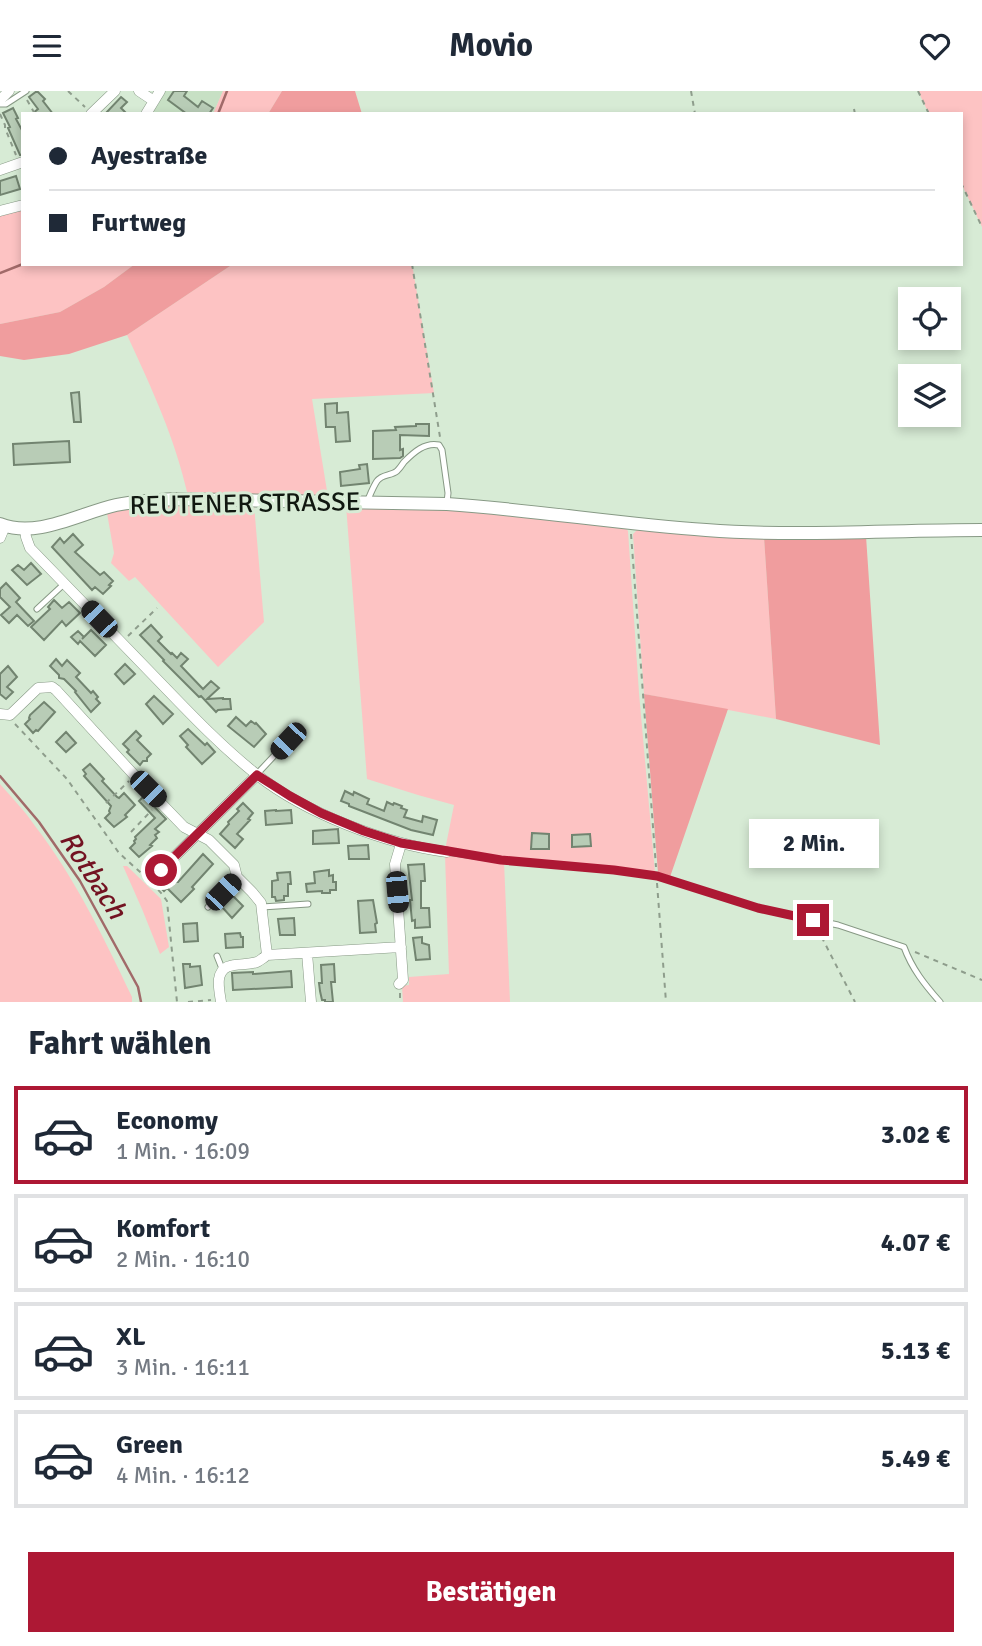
<!DOCTYPE html>
<html lang="de">
<meta charset="utf-8">
<style>
:root{--surface:#fff;--page:#f2f2f3;--text:#1f2937;--muted:#747a83;--line:#e0e1e3;--accent:#ad1834}
body{margin:0;font-family:Signika,sans-serif;background:var(--page);color:var(--text);height:100vh;display:flex;flex-direction:column;font-size:26px;white-space:nowrap}
*{box-sizing:border-box;margin:0}
p{font-size:23px;color:var(--muted)}
.icon{flex:none;width:38px;height:38px;fill:none;stroke:currentColor;stroke-width:2;stroke-linecap:round;stroke-linejoin:round}
.map{position:relative;height:911px;overflow:hidden}
.side{display:flex;flex-direction:column;background:var(--surface);flex:1}
.side>*{flex:none}
.top-card{position:absolute;left:21px;top:21px;width:942px;height:154px;border-radius:0px;box-shadow:0 4px 10px #0003;display:grid;align-content:center;height:154px;padding:0 28px;background:var(--surface)}
.buttons{position:absolute;left:898px;top:196px;display:grid;gap:14px}
.buttons a{display:grid;place-items:center;width:63px;height:63px;border-radius:0px;background:var(--surface);box-shadow:0 4px 10px #0003;font-size:35px}
.end{position:absolute;width:32px;height:32px;margin:-16px;border:9px solid #ad1834;background:#fff;box-shadow:0 0 0 4px #fff}
.from{border-radius:50%}
.bubble{position:absolute;height:49px;border-radius:0px;background:var(--surface);box-shadow:0 4px 10px #0003;font-size:23px;font-weight:700;line-height:49px;text-align:center}
.car{position:absolute;width:21px;height:42px;margin:-21px -10px;border-radius:9px;box-shadow:0 0 5px 2px #0007;background:linear-gradient(#222 24%,#8ab4d8 0 40%,#222 0 76%,#8ab4d8 0 86%,#222 0)}
.top-card b{display:flex;align-items:center;gap:24px;height:66px;font-size:26px}
.top-card b+b{border-top:2px solid var(--line)}
.top-card i{width:18px;height:18px;background:var(--text)}
ul{padding:0;list-style:none}
li{display:flex;align-items:center;gap:21px;height:98px;margin:0 14px 10px;padding:0 14px;border:4px solid var(--line);border-radius:0px}
li div{flex:1}
li b{display:block;font-size:26px}
li em{font-style:normal;font-weight:700}
li.active{border-color:var(--accent)}
li>.icon{width:63px;height:63px;stroke-width:1.5}
h2{padding:0 28px;font-size:32px;line-height:84px}
.primary-button{display:flex;gap:14px;margin-top:auto;padding:14px 28px}
.primary-button a{flex:1;height:80px;border-radius:0px;background:var(--accent);color:#fff;font-size:28px;font-weight:700;line-height:80px;text-align:center}
header{display:flex;justify-content:space-between;align-items:center;height:91px;padding:0 28px;background:var(--surface);font-size:32px;font-weight:700}
.map>svg:first-child{display:block}
.built{fill:#c7e0c4}
.green{fill:#fdc3c3}
.forest{fill:#f09d9e}
.lines{fill:none;stroke-linecap:round;stroke-linejoin:round}
.stream{stroke:#a16a69;stroke-width:2.5}
.building{fill:#b8ccb6;stroke:#728470;stroke-width:2}
.service-casing{stroke:#879985;stroke-width:7}
.minor-casing{stroke:#879985;stroke-width:11}
.tertiary-casing{stroke:#879985;stroke-width:14}
.path{stroke:#8e9d8c;stroke-width:2;stroke-dasharray:5 5;stroke-linecap:butt}
.service{stroke:#fff;stroke-width:5}
.minor{stroke:#fff;stroke-width:10}
.tertiary{stroke:#fff;stroke-width:12}
.route{stroke:#ad1834;stroke-width:9}
.labels{text-anchor:middle;dominant-baseline:central;stroke-width:6;stroke-linejoin:round;paint-order:stroke}
.street-label{font-size:26px;fill:#101710;stroke:#d7ebd5}
.water-label{font-size:28px;font-style:italic;fill:#731322;stroke:#d7ebd5}
</style>
<header><svg class="icon" aria-label="menu" viewBox="0 0 24 24"><path d="M4 6h16M4 12h16M4 18h16"/></svg>Movio<svg class="icon" aria-label="heart" viewBox="0 0 24 24"><path d="M12 20l-8-8c-3-5 5-10 8-4 3-6 11-1 8 4z"/></svg></header>
<div class="map">
<svg width="982" height="911" viewBox="0 0 982 911">
<rect width="100%" height="100%" fill="#d7ebd5"/>
<!-- built -->
<path class="built" d="M165,0H223L213,23H151Z"/>
<!-- green -->
<path class="green" d="M223,0H282L268,23H213Z
M918,0H982V136L961,92V23H929Z
M23,119V173H135L104,196L60,221L0,233V125Z
M233,173H412L434,302L312,308L328,406L188,405C175,347 152,298 127,244Z
M164,413L254,414L264,531L218,576L135,486L129,490L111,472L114,462L107,422L124,417Z
M346,414L447,418L624,435L628,440L639,602L655,782L503,767L445,759L454,714L418,704L367,688Z
M639,437L764,446L776,628L644,603L633,443Z
M0,693C12,707 25,720 35,735C75,787 104,847 132,906V911H0Z
M445,764L504,771L510,911H403L402,895L409,894V886L449,883Z
M123,775H127L161,808L169,856L160,863L142,818Z"/>
<!-- forest -->
<path class="forest" d="M282,0H355L362,23H268Z
M135,173H233L127,244L69,263L24,269L0,265V233L60,221L104,196Z
M866,445L880,654L776,628L764,446Z
M644,603L728,618L670,786L658,782Z"/>
<g class="lines">
<!-- stream -->
<path class="stream" d="M218,23L227,0
M0,182L23,173
M0,685L39,731L80,790L138,896L141,911"/>
</g>
<!-- building -->
<path class="building" d="M37,0L45,8L43,10L53,23H32L38,18L29,6Z
M174,0H187L184,5L198,16L202,10L213,17L209,23H187L168,9Z
M121,6L127,11L121,17L127,23H105Z
M13,17L18,27L16,28L23,41V64H20L8,37L10,36L3,22Z
M16,85L20,98L0,104V90Z
M79,301L81,331H74L71,302Z
M337,312V322L348,321L350,350L336,351L335,336H326L325,313Z
M416,333H429V345L400,344V359L403,358V365L400,367L373,368V340L396,339L395,336L416,335Z
M69,350L70,371L14,374L13,353Z
M367,373L369,392L341,395L340,381L360,378L359,374Z
M73,443L83,454L75,461L100,484L104,481L113,490L109,494L111,495L103,503L95,496L92,499L52,456L60,447L64,452Z
M31,472L41,483L27,494L12,479L18,474L24,479Z
M6,492L20,507L16,511L34,530L28,535L17,524L9,532L1,524L10,516L0,506V498Z
M54,509L62,517L69,511L80,522L66,535L62,530L44,549L31,536L50,518L48,516Z
M151,534L162,546L158,550L171,563L172,562L177,567L181,562L188,568L181,575L203,598L211,590L219,597L207,608L223,607V608H230L231,618L218,619L216,621L201,605L199,606L163,570L164,569L140,544Z
M91,539L106,554L95,565L80,550L78,553L71,546L78,540L84,546L82,548Z
M56,568L62,575L67,569L80,582L76,586L91,602L93,600L98,606L96,608L100,612L91,621L75,601L76,600L64,588L59,587V584L50,575Z
M125,573L135,583L124,593L115,583Z
M8,575L17,586L7,596L13,601L6,608L0,603V583Z
M154,605L173,623L163,633L146,613Z
M44,611L55,621L38,640L36,639L33,642L25,633L30,628L29,627L30,624Z
M236,626L246,635L251,630L255,633L256,632L266,643L254,656L228,635Z
M188,638L205,654L207,652L215,661L202,673L186,656L188,654L180,645Z
M136,640L141,645L137,649L151,663L147,667V670H143L140,674L127,661L129,659L123,653Z
M66,641L76,652L66,661L56,651Z
M90,673L104,688L102,690L117,706L119,707L124,702L135,714L125,724L127,726L114,736L105,727L110,722L109,720L111,715L84,685L86,683L83,679Z
M345,700L353,704L354,701L369,708L367,713L384,720L387,711L393,714L394,712L402,715L401,717L407,719L404,726L422,731L423,725L437,729L433,744L411,739L349,715V713L341,710Z
M144,705L166,728L155,738L159,741L155,744L157,747L150,754L152,755L139,766L130,757L135,752L134,750L136,748L135,746L155,727L139,710Z
M243,712L253,722L248,728L250,729L237,743L243,748L235,757L220,743L229,733L228,731L239,720L237,718Z
M276,719V720L291,719L292,732L266,734L265,720Z
M338,738L339,752L313,753V740Z
M532,742L549,743V758H531Z
M590,743L591,755L572,756V744Z
M368,754L369,768H349L348,755Z
M203,763L213,773L192,796L194,798L181,811L167,797L164,800L158,794L164,788L166,791H178Z
M424,773L425,790H421V817H429L430,836L415,837V829L412,830L410,809H412L408,774Z
M329,779V785L333,784V791H336V799H330V802H322V800L307,801L306,793L315,792L314,781Z
M290,781L291,793H288V805H284V809L276,810L275,806H272V790L278,789L277,782Z
M233,805L243,815L232,827L222,816Z
M373,809L377,832L375,833L376,841L360,842L358,810Z
M294,827L295,844H280L278,828Z
M197,832L198,850L184,851L183,833Z
M240,842L241,846H243V856L226,857L225,843Z
M422,846V852L429,854L430,868L416,869L413,847Z
M183,873H190V876L200,875L202,894L185,897Z
M334,873L335,891H331L333,911H325V909H322L320,900L319,892H322L321,874Z
M291,880L292,896L233,899L232,882L253,881V883Z"/>
<g class="lines">
<!-- service casing -->
<g class="service-casing">
<path id="service" d="M0,13H6L26,0
M367,411C370,404 373,396 377,390C382,383 391,385 397,380C400,377 402,374 404,371C414,361 425,351 439,354L442,359L448,402L447,412
M37,518L64,493
M257,683L288,650
M447,761L501,769L614,779L657,785L758,817L838,834L904,856C912,878 925,894 940,911
M208,816L237,786
M262,816L308,813
M217,865L223,880"/>
</g>
<!-- minor casing -->
<g class="minor-casing">
<path id="minor" d="M139,0L154,10
M0,9L9,0
M91,23L115,0
M146,23L160,0
M0,79L23,71
M0,120L23,114
M25,438L26,446L30,457C70,498 109,539 149,580C183,615 217,652 256,683C305,722 385,753 447,761
M0,447L5,435
M0,623L10,624L38,597L52,596L56,599L135,685L184,736L209,749L234,774L237,786L252,801L261,812L267,864
M161,779L257,684
M307,862L311,911
M399,893L403,889L395,773L401,753
M221,911C220,904 218,895 219,888C222,868 244,876 257,871C258,871 266,865 267,864L401,856"/>
</g>
<!-- tertiary casing -->
<g class="tertiary-casing">
<path id="tertiary" d="M0,433C37,448 80,422 116,414C136,410 156,409 176,408L447,413C534,419 620,433 706,439C798,446 890,439 982,439"/>
</g>
<!-- path -->
<path class="path" d="M68,0L85,16
M691,0L695,23
M918,0L929,23
M27,9L35,23
M854,18L855,23
M0,23L5,34V37L16,64
M961,92L982,136
M412,173L440,346
M631,443L656,776
M128,545L157,517
M15,633L67,688L119,762L150,790L162,803L167,810L177,911
M106,712L129,690
M131,741L152,719
M657,792L666,911
M817,837L855,911
M915,861L982,889
M400,902V911
M188,911L211,909"/>
<!-- service -->
<use href="#service" class="service"/>
<!-- minor -->
<use href="#minor" class="minor"/>
<!-- tertiary -->
<use href="#tertiary" class="tertiary"/>
</g>
<g class="lines">
<!-- route -->
<path class="route" d="M161,779L257,684L290,705L321,722L364,740L401,752L501,769L614,779L657,785L758,817L813,829"/>
</g>
<g class="labels">
<!-- street labels -->
<g class="street-label">
<text transform="translate(245 413) rotate(-1)">REUTENER STRASSE</text>
</g>
<!-- water labels -->
<g class="water-label">
<text transform="translate(93 784) rotate(57)">Rotbach</text>
</g>
</g>
</svg>
<div class="buttons">
<a><svg class="icon" aria-label="locate" viewBox="0 0 24 24"><circle cx="12" cy="12" r="6"/><path d="M12 2v4M12 18v4M2 12h4M18 12h4"/></svg></a>
<a><svg class="icon" aria-label="layers" viewBox="0 0 24 24"><path d="M12 4l9 5-9 5-9-5zM3 14l9 5 9-5"/></svg></a>
</div>
<i class="end from" style="left:161px;top:779px"></i>
<i class="end" style="left:813px;top:829px"></i>
<div class="bubble" style="left:749px;top:728px;width:130px">2 Min.</div>
<i class="car" style="left:99px;top:528px;rotate:316deg"></i>
<i class="car" style="left:288px;top:650px;rotate:223deg"></i>
<i class="car" style="left:148px;top:698px;rotate:135deg"></i>
<i class="car" style="left:223px;top:801px;rotate:44deg"></i>
<i class="car" style="left:397px;top:801px;rotate:175deg"></i>
<div class="top-card">
<b><i class="from"></i>Ayestraße</b>
<b><i></i>Furtweg</b>
</div>
</div>
<section class="side">
<h2>Fahrt wählen</h2>
<ul>
<li class="active"><svg class="icon" aria-label="car" viewBox="0 0 24 24"><path d="M5 17H2v-5l4-1 3-4h7l3 4 3 1v5h-3M9 17h6M6 11h13"/><circle cx="7" cy="17" r="2"/><circle cx="17" cy="17" r="2"/></svg><div><b>Economy</b><p>1 Min. · 16:09</p></div><em>3.02 €</em></li>
<li><svg class="icon" aria-label="car" viewBox="0 0 24 24"><path d="M5 17H2v-5l4-1 3-4h7l3 4 3 1v5h-3M9 17h6M6 11h13"/><circle cx="7" cy="17" r="2"/><circle cx="17" cy="17" r="2"/></svg><div><b>Komfort</b><p>2 Min. · 16:10</p></div><em>4.07 €</em></li>
<li><svg class="icon" aria-label="car" viewBox="0 0 24 24"><path d="M5 17H2v-5l4-1 3-4h7l3 4 3 1v5h-3M9 17h6M6 11h13"/><circle cx="7" cy="17" r="2"/><circle cx="17" cy="17" r="2"/></svg><div><b>XL</b><p>3 Min. · 16:11</p></div><em>5.13 €</em></li>
<li><svg class="icon" aria-label="car" viewBox="0 0 24 24"><path d="M5 17H2v-5l4-1 3-4h7l3 4 3 1v5h-3M9 17h6M6 11h13"/><circle cx="7" cy="17" r="2"/><circle cx="17" cy="17" r="2"/></svg><div><b>Green</b><p>4 Min. · 16:12</p></div><em>5.49 €</em></li>
</ul>
<div class="primary-button"><a>Bestätigen</a></div>
</section>
